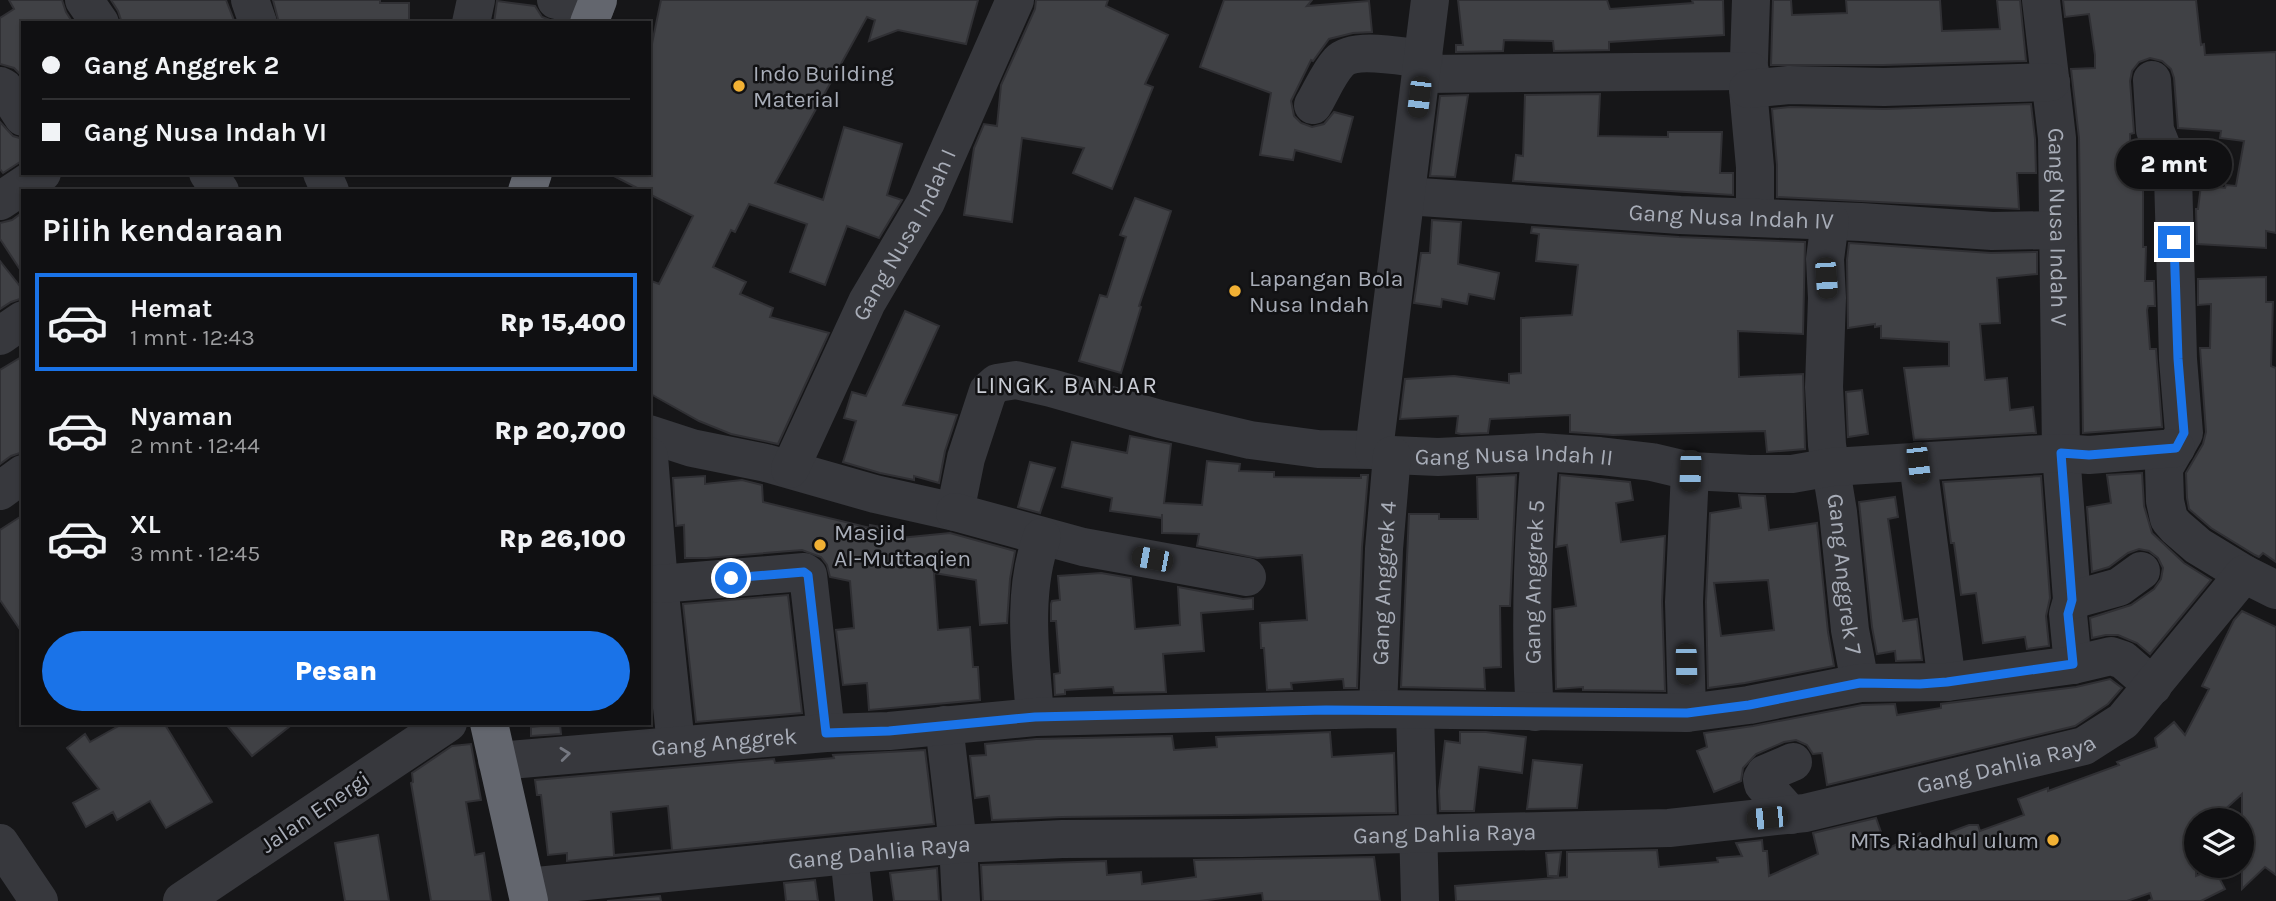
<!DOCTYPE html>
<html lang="id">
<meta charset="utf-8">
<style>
:root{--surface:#101012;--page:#1e1e20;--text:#f1f3f6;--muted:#9c9d9f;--line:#303032;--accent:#1a73e8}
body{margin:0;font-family:Karla,sans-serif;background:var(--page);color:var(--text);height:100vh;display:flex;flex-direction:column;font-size:26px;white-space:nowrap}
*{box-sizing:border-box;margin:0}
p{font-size:23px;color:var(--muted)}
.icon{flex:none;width:38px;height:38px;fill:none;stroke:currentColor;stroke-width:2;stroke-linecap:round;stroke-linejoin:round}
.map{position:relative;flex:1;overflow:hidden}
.side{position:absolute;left:21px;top:189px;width:630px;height:536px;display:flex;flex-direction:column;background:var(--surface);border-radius:0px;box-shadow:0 2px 5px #0004,0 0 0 2px var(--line)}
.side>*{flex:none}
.hud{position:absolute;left:21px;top:21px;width:630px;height:154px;border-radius:0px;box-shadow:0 2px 5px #0004,0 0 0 2px var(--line);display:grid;align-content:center;height:154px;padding:0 21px;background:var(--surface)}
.fabs{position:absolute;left:2184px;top:808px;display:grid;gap:14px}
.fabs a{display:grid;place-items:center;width:70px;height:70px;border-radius:50%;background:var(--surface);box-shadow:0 2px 5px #0004,0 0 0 2px var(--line);font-size:35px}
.end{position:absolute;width:32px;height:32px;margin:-16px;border:9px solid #1a73e8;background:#fff;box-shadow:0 0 0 4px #fff}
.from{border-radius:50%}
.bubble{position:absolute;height:49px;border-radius:24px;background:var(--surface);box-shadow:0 2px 5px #0004,0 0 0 2px var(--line);font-size:23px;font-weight:800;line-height:49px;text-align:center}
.car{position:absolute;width:21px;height:42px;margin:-21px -10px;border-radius:9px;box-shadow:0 0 5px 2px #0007;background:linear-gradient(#222 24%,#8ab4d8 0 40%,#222 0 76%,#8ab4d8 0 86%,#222 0)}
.hud b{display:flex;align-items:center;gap:24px;height:66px;font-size:26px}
.hud b+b{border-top:2px solid var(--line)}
.hud i{width:18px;height:18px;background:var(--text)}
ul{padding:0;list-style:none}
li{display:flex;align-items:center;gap:21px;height:98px;margin:0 14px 10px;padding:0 7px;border:4px solid transparent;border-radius:0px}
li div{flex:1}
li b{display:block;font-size:26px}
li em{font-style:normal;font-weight:800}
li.selected{border-color:var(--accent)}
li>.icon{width:63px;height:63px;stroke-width:1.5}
h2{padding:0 21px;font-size:32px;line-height:84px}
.cta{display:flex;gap:14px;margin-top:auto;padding:14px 21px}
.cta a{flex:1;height:80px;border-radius:42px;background:var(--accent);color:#fff;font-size:28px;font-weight:800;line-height:80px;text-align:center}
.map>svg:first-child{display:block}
.building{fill:#404145;stroke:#303034;stroke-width:2;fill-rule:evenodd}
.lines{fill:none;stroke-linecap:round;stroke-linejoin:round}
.minor{stroke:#37383d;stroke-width:38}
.highway{stroke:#63666e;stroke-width:38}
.oneway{stroke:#757881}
.route{stroke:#1a73e8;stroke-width:9}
.poi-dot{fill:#f2b134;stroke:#111113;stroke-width:2.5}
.labels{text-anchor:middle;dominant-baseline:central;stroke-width:5;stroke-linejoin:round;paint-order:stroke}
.poi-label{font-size:23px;fill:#a8adb8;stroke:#111113;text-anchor:start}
.street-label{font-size:23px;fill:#a8adb8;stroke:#111113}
.neighbourhood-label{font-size:24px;letter-spacing:2px;fill:#c9ccd4;stroke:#111113}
</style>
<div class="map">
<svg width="2276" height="901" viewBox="0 0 2276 901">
<rect width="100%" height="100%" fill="#161618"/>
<!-- building -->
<path class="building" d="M9,0H62L66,12L73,23H23V77L14,68L0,64V18L14,9Z
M111,0H226L235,23H122L118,11Z
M273,0H380V3H409V23H279Z
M661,0H978L966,44L898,30L869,41L875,20L867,17L775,183L823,200L844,127L902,144L887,195L902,200L879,238L847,226L825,285L790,272L807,224L749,204L735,232L731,230L713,267L746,282L740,294L773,308L770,317L829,333L778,444L731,434L699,421L649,393V280L659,284L693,216L649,194V191H643L608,173H649V58Z
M1036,0H1108L1106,6L1168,35L1145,84L1153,87L1112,189L1073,173L1084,148L1022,138L1012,222L964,215L974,148L984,124L997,126L1001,85L1035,9Z
M1224,0H1312L1307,6L1369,1L1372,32L1353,33L1329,39L1313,61L1311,60L1291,101L1294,116L1301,123L1312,127L1324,124L1334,112L1353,117L1341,162L1295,150L1293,160L1260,155L1271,93L1200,67Z
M1458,0H1607L1610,9L1693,3L1692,0H1723L1724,35L1609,42V50L1554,51L1553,41L1504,40L1503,51L1456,52V45H1463Z
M1773,0H1791L1792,15L1847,13L1846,0H1940L1942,31L2000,29L1997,0H2020L2026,61L1884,65H1771Z
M2063,0H2196L2201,45L2204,44L2205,55L2276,52V233L2266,231V248L2197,244L2196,209H2198L2201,185L2225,188L2226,185L2236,186L2244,141L2220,138L2221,131L2178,128L2174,78L2171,69L2162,61L2150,58L2139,62L2132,71L2130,81L2134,133L2130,134L2131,173H2143V247H2146L2145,281H2154L2155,306H2148L2147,310L2150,349H2156L2162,427L2083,433L2079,138L2071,69L2095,68V55L2089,14L2065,17Z
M497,1L535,6L542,17L558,23H494Z
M1600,94L1598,136L1668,137V132H1722L1720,173H1733V195L1513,181L1516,155L1523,156L1525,95Z
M1468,95L1455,177L1430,176L1440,96Z
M2031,104L2035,139L2036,173H2017L2019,209L1777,197V165L1772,109L1790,107L1885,109Z
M0,122L13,136L23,139V160L3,173L0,169Z
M1135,198L1171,211L1139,306L1141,307L1121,373L1079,361L1100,295L1107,297L1126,237L1120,235Z
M23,212V274L0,239V223L12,220Z
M1432,220L1461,222L1458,264L1499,273L1494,299L1469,294L1467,304L1442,299L1441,307L1414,303L1421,253H1430Z
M1532,227L1679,237L1805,242L1803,334L1738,331L1739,377L1803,374L1805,449L1767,452L1765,431L1613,435L1570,432V415L1490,419L1488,433L1461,434L1456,433L1458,416L1400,419L1405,379L1454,376L1509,383V374L1521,373V318L1572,315L1578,265L1536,261L1539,234L1531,233Z
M1849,243L1991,253L2037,252V274L1997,278L2000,323L1980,324L1985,380L2007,378L2010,410L2033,407L2036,433L1914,440L1904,368L1949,366V342L1881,338V326L1875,327V324L1848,328L1847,260Z
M0,261L23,290V298L11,302L0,309Z
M2266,277V302H2273L2271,366L2276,368V562L2263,553L2259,557L2255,555L2211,528L2189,509L2187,498L2186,473L2203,444L2206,432L2200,348H2210L2211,304L2198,305V279Z
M905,311L939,326L903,405L957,415L945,451L939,483L914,476V480L880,473L843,462L856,421L844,418L852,392L866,396Z
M23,356V452L11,456L0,464V370Z
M1862,390L1868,434L1848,437L1846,392Z
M1130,436L1171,444L1164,503L1202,505L1207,461L1240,464L1239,471L1274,472V477L1361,478V475H1368L1362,547L1357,688H1344L1343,679L1291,683L1292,689L1267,690L1264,648H1261L1260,623L1307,620L1302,555L1257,558L1197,546L1199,534L1162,533V514V518L1110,511L1112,498L1062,487L1072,442L1127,453Z
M1030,462L1055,468L1040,513L1018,507Z
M2142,473L2144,506L2152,533L2184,563L2211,580L2150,654L2137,643L2118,635H2106L2092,638L2090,618L2131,605L2154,589L2161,579L2163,568L2158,558L2149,551L2139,549L2128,553L2109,567L2092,572L2087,507L2111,503L2107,475Z
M1516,475L1510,606H1500L1501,667L1484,668L1485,689L1401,687L1409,514H1439V519H1478L1477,477Z
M1560,475L1630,482L1633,500L1616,503L1621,542L1665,536L1662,602L1665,691L1583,690V687L1556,689L1554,609L1576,606L1567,545L1556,547Z
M705,476V484L742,480L762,485L763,502L870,528V525L891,529L889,539L950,533L1015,551L1010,579L1007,623L980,625L976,580L934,573L938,630L970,627L973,667H978L980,700L869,710L867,683L843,685L836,630L854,628L850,581L830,577L827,565L821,557L802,550L707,558H685L684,525L676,526L673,478Z
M2041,476L2050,598L2046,616L2049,646L2027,649L2025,637L1983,643L1976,593L1961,595L1954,543H1951L1943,482Z
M1739,495L1765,496L1769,530L1817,523L1828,632L1834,666L1745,683L1708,688L1706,602L1710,513L1741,508ZM1768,580L1774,630L1721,636L1714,583Z
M1895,497L1898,517L1888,519L1903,621L1917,619L1922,660L1896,661L1895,651L1877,654L1872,627L1859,502Z
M23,515V634L0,600V530Z
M1101,573L1131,578L1135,629L1180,625L1178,587L1243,599L1253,598V609L1201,613L1204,651L1163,654L1166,692L1114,693L1113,687L1065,690V694L1055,695L1054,674L1060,673L1056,621H1051V604L1052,601L1060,600L1058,576Z
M788,595L802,713L696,722L683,604Z
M2242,611L2276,627V875L2265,867L2242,889V794L2212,821H2196V876L2214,868L2225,889L2201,901H2148L2152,899L2150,893L2127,901H1456L1455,886L1567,877V852L1657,850L1659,867L1718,862L1717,858L1742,856L1736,843L1762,840L1763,851H1767L1769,876L1818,854L1813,833L1876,818L1887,849L1920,833L1924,842L1969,825H1978L1980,831L2024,815L2018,799L2048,788V791L2119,765L2117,762L2157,747L2155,738L2174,722L2185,735L2209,689L2202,686L2234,620Z
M2110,679L2122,688L2108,704L2075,726L1827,785L1822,753L1813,754L1807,745L1796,740L1784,742L1756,754L1743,768L1741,781L1714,792L1697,751L1707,747L1704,733L1753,726L1862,705L1895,704L1897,715L1941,708V704L2076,687Z
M124,723H164L212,802L166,828L150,801L117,820L113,812L86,827L73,803L99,789L67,748L85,734L90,742Z
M225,723H294L252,756Z
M560,724L561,734L531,736V727Z
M1330,732L1332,757L1394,753L1396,813L1062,817L992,820L989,796L975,798L970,756L986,755L985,744L1036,739L1172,736L1174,750L1217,747L1216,737Z
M1460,732H1486L1526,737L1522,773L1479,767L1474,811H1440L1439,791L1445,741L1460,743Z
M471,744L481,800L466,802L475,855L484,853L491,901H431L411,783L413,782L412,773L452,746Z
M925,750L934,824L567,861V853L548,855L541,795H537L535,780L774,759L775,763L834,758L833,755ZM668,806L672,850L614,855L611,812Z
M1533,760L1582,765L1577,808L1527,809Z
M378,835L389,901H345L335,843Z
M1561,852L1558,876H1548L1546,853Z
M1374,857L1380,901H1263L1262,893L1200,901H983L981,865L1106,861L1107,875L1141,872L1142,884L1196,877L1194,860Z
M937,868L939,901H894L890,873Z
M815,880L818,901H786L784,883Z
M660,896L661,901H607Z"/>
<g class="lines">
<!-- minor -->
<g class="minor">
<path d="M84,0L100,23"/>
<path d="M250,0L258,23"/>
<path d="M556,0L595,8"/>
<path d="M1751,0L1748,89L1755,167V218"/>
<path id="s1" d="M2041,0L2057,138L2061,453L2072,600L2068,614L2073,665"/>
<path d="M471,23L476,0"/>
<path d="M1422,74L1750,71"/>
<path d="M2152,80L2155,130L2173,175L2178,359L2184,433L2164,468L2165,501L2169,519L2176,527L2198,546L2244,574"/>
<path d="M0,86L4,88L23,117"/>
<path d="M1748,89L1789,85L1884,87L2051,82"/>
<path d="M1313,105C1321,92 1328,74 1339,62C1354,46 1403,57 1424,59"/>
<path d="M208,173L220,191"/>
<path d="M322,173L330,191"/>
<path id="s2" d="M1406,196L1680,215L1861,222L1992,231L2058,230"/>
<path d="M0,201L42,173"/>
<path id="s3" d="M1830,221L1825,259L1827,298L1824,387L1827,445L1838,512L1850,630L1860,683"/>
<path d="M0,336L23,320"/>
<path id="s4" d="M649,434L692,448L766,463L875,494L955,512L966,458L988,391L997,383L1016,380L1051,388L1160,419L1250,440L1318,449L1374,450L1392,455L1438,457L1540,452L1600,456L1652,462L1690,471L1750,474H1792L1832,467L2061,453L2089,455L2176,448"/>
<path d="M1374,450L1430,0"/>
<path d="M649,456L659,584L676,745"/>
<path d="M1918,463L1947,682"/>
<path id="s5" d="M790,469L867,302L926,202L1015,0"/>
<path d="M0,491L23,474"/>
<path d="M955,512L1083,547L1247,577"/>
<path d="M659,584L804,572L808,575L826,733"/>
<path d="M2072,600L2119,587L2141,571"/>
<path id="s6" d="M1378,709L1384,549L1392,455"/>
<path d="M1415,711L1420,901"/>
<path id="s7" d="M1535,712C1529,626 1533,538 1540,452"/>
<path d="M1687,713L1684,602L1690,471"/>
<path d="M1035,717C1031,659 1021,593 1042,537"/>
<path d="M944,725L958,844L961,901"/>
<path id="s8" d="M497,761L826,733L889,731L1035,717L1378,709L1687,713L1749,705L1860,683L1947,682L2073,665L2111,656L2123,660L2153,686"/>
<path d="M1791,815L1763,784L1762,779L1765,774L1793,762"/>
<path d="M0,843L39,901"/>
<path d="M849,855L854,901"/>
<path id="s9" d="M527,887L958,844L1062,839L1242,838L1669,828L1805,813L2084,746L2123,721L2244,574L2276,590"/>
<path d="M182,901L448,723"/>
</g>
<!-- highway -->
<path class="highway" d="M589,23L598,0
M527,191L533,173
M489,723L529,901"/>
</g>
<!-- one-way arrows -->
<defs><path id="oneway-chevron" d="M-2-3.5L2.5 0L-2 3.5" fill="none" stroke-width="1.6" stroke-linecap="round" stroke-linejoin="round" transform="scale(1.75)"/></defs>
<use class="oneway" href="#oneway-chevron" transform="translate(565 754) rotate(-6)"/>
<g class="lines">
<!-- route -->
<path class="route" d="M731,578L804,572L808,575L826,733L889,731L1035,717L1326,710L1687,713L1749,705L1860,683L1920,684L1947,682L2073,664L2068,614L2072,600L2061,453L2089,455L2176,448L2184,433L2178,359L2174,242"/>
</g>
<!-- markers -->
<g class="poi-dot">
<circle cx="739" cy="86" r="7"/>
<circle cx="1235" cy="291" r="7"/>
<circle cx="820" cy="545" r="7"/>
<circle cx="2053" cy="840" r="7"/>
</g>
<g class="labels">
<!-- poi labels -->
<g class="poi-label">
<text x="753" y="73">Indo Building<tspan x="753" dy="26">Material</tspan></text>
<text x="1249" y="278">Lapangan Bola<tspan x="1249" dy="26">Nusa Indah</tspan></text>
<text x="834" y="532">Masjid<tspan x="834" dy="26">Al-Muttaqien</tspan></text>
<text x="2039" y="840" text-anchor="end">MTs Riadhul ulum</text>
</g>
<!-- street labels -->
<g class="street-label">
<text stroke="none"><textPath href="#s2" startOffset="326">Gang Nusa Indah IV</textPath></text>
<text stroke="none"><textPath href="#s1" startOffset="228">Gang Nusa Indah V</textPath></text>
<text stroke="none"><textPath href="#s5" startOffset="261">Gang Nusa Indah I</textPath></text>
<text stroke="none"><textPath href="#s4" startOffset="980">Gang Nusa Indah II</textPath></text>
<text stroke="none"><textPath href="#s3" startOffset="355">Gang Anggrek 7</textPath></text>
<text stroke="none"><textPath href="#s6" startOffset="126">Gang Anggrek 4</textPath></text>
<text stroke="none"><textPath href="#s7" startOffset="130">Gang Anggrek 5</textPath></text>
<text stroke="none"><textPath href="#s8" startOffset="228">Gang Anggrek</textPath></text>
<text stroke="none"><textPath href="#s9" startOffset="1488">Gang Dahlia Raya</textPath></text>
<text transform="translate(315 812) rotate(-34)">Jalan Energi</text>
<text stroke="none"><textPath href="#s9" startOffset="920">Gang Dahlia Raya</textPath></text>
<text stroke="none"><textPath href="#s9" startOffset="354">Gang Dahlia Raya</textPath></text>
</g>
<!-- neighbourhood labels -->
<g class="neighbourhood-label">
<text x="1067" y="385">LINGK. BANJAR</text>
</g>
</g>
</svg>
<div class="fabs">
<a><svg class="icon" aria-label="layers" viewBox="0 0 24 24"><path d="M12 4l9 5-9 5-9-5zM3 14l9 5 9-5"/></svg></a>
</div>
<i class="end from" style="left:731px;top:578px"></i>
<i class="end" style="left:2174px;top:242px"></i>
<div class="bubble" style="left:2116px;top:140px;width:116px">2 mnt</div>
<i class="car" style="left:1419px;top:97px;rotate:187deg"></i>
<i class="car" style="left:1826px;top:278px;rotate:176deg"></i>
<i class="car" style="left:1918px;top:463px;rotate:173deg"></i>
<i class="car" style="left:1690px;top:471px;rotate:182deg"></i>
<i class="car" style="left:1152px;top:559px;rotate:281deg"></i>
<i class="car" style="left:1686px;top:664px;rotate:179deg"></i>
<i class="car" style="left:1767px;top:818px;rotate:264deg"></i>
<div class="hud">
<b><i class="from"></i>Gang Anggrek 2</b>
<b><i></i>Gang Nusa Indah VI</b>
</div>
<section class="side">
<h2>Pilih kendaraan</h2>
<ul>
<li class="selected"><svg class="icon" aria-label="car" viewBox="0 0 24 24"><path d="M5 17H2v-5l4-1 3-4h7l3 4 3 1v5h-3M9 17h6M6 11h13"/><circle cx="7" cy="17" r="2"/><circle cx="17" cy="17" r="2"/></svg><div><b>Hemat</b><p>1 mnt · 12:43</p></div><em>Rp 15,400</em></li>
<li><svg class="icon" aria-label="car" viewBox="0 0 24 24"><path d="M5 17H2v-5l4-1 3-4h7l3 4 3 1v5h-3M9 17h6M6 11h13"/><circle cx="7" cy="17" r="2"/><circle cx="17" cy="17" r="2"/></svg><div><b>Nyaman</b><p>2 mnt · 12:44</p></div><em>Rp 20,700</em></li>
<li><svg class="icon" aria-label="car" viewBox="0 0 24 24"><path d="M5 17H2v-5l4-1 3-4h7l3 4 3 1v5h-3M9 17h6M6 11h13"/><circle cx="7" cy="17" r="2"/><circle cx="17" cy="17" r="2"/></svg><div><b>XL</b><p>3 mnt · 12:45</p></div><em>Rp 26,100</em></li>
</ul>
<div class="cta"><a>Pesan</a></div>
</section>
</div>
